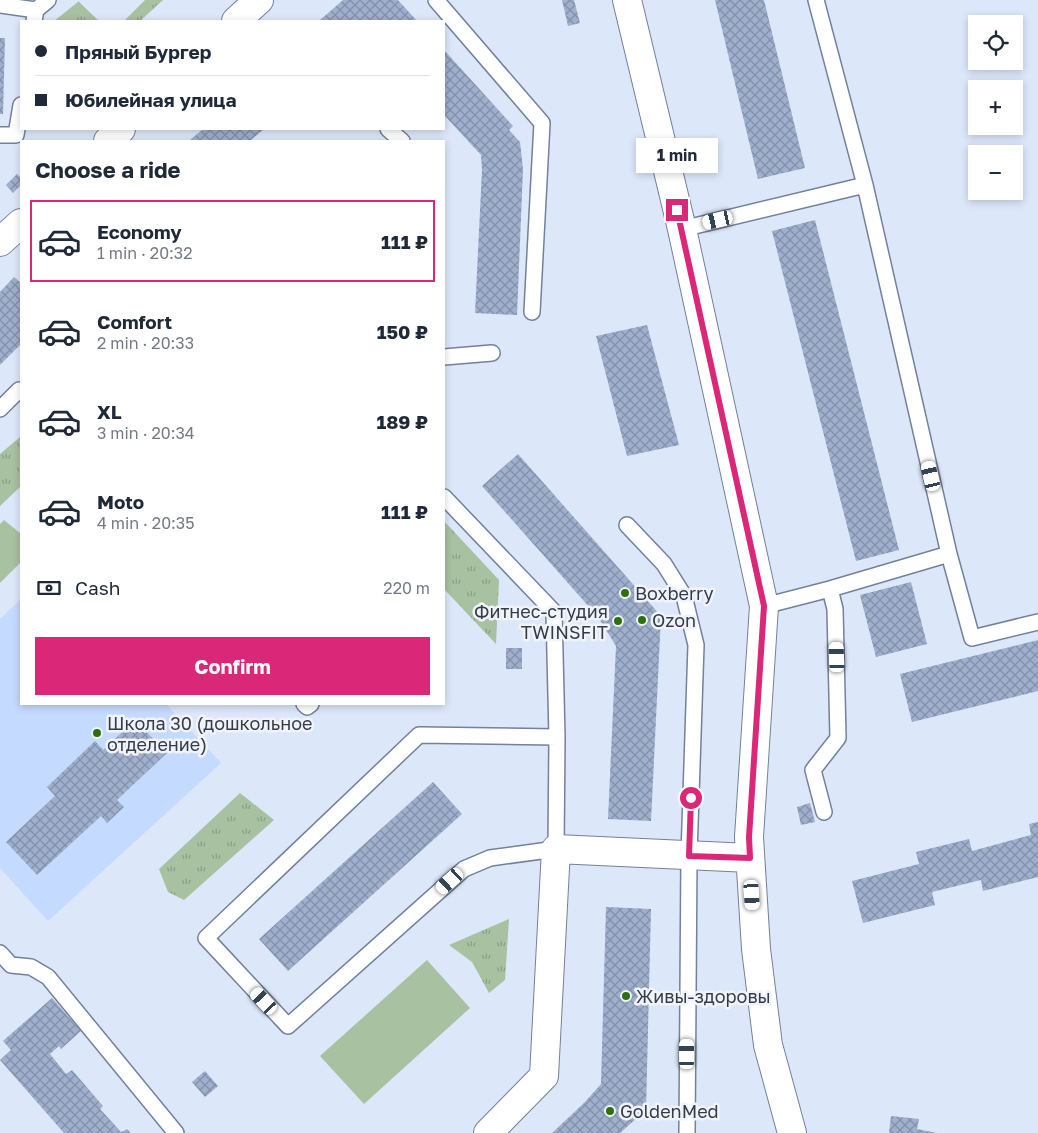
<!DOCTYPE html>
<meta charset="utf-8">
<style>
:root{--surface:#fff;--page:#f2f2f3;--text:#1f2937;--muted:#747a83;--line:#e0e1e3;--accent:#db2777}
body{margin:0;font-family:"Golos Text",sans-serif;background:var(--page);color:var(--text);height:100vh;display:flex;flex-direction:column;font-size:19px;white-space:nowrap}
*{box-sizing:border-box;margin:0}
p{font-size:16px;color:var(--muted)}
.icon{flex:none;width:28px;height:28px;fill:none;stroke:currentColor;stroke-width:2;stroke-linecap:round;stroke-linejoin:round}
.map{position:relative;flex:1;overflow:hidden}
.drawer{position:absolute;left:20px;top:140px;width:425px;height:565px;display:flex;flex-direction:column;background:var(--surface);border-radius:0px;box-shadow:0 2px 8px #0003}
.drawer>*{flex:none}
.hud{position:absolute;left:20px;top:20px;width:425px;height:110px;border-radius:0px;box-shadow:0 2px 8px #0003;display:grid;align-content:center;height:110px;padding:0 15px;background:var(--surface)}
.fabs{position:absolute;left:968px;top:15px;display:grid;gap:10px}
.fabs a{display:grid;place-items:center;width:55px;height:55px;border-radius:0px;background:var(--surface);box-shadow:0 2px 8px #0003;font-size:25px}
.end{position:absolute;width:22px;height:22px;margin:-11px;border:6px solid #db2777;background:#fff;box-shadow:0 0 0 2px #fff}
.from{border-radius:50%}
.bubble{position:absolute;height:35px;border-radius:0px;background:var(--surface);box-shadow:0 2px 8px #0003;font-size:16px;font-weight:700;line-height:35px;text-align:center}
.car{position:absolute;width:15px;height:30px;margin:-15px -8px;border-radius:6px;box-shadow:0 0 4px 1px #0007;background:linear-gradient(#fff 24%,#345 0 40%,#fff 0 76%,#345 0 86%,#fff 0)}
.hud b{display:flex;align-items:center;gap:18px;height:48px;font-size:19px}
.hud b+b{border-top:1px solid var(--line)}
.hud i{width:12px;height:12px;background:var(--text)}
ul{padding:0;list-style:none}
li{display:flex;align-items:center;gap:15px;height:82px;margin:0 10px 8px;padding:0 5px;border:2px solid transparent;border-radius:0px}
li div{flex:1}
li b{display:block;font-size:19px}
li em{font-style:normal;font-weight:700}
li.current{border-color:var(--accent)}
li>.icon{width:45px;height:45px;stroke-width:1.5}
h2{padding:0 15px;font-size:22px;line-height:60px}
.pay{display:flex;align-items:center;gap:12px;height:55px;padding:0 15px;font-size:19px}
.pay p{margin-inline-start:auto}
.cta{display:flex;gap:10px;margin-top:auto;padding:10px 15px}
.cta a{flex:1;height:58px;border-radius:0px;background:var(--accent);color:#fff;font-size:20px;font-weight:700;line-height:58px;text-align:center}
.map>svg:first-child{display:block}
.built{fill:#c5daff}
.grass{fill:url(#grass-tufts)}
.pitch{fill:#a8c1a1}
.building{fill:url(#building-cross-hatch)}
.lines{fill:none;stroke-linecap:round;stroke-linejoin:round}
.lane-casing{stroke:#72819d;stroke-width:18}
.street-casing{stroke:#72819d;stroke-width:30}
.lane{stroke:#fff;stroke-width:15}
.street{stroke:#fff;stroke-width:28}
.route{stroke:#db2777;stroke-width:6}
.poi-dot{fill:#2c710e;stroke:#f0f3fa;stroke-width:2}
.labels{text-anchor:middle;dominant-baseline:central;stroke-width:5;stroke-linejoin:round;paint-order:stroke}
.poi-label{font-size:18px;fill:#353c48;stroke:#f0f3fa;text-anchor:start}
</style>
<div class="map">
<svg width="1038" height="1133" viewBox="0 0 1038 1133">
<defs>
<pattern id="grass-tufts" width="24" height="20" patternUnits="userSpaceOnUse" patternTransform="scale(1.25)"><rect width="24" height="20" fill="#a8c1a1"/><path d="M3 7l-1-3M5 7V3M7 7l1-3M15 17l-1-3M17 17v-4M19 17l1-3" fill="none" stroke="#8a9e85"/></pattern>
<pattern id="building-cross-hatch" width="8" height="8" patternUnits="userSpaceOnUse" patternTransform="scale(1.25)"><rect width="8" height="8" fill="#9fafcd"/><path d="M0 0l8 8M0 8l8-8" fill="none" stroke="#8290a8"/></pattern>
</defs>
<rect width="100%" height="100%" fill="#dce7f9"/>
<!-- built -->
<path class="built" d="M21,599V704H166L221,763L48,921L0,868V619Z"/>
<!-- grass -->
<path class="grass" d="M145,0H163L140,21H124Z
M78,1L99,21H54L78,2Z
M20,437L21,486L0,506V454Z
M444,521L499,580L496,644L444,589Z
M240,793L274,820L184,900L168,892L159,869Z
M509,919L505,980L489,993L472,962L449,945Z"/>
<!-- pitch -->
<path class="pitch" d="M4,520L21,534V562L0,583V524Z
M427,960L470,1008L364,1104L320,1056Z"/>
<!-- building -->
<path class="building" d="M343,0H398L417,21H319Z
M562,0H574L580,23L568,26Z
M715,0H764L805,168L758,179Z
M0,38H5L3,114H0Z
M444,50L513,126L509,130L520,142L523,169L517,315L475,313L482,170L481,155L444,115Z
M203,129H264L250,141H189Z
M17,174L21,178V185L13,193L6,185Z
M815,220L899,550L856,561L772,231Z
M14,277L20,282L21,280V344L0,365V292Z
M647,325L679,445L627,456L596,336Z
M518,454L661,616L651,821L608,819L616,646L598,617L482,486Z
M911,582L927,644L876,657L860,595Z
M1038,640V691L912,722L900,674Z
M506,648H522V669H506Z
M135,720L167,753L117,800L124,807L107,823L101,816L37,875L6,842L55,796L47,787L95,741L103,750Z
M433,782L462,814L288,971L259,939Z
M810,803L815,822L801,825L797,807Z
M1038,822V877L983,891L981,880L932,892L935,905L863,923L852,881L919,864L916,852L969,839L972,851L1031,835L1029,824Z
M606,907L651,909L646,1110L620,1133H552L584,1103L601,1084Z
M52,998L81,1031L61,1049L59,1046L50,1054L66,1074L72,1070L103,1106L100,1109L121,1132L127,1129L131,1133H64L0,1060L11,1050L3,1041Z
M205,1071L218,1086L205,1097L192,1082Z
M891,1116L919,1119L917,1129L937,1133H889Z"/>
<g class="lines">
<!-- lane casing -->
<g class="lane-casing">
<path id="lane" d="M436,0L542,123L532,312
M816,0L865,185
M0,5L36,10
M34,21L36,10L48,0
M388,129L402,141
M0,135H16L21,105
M682,229L865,185L949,554L830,589L764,606
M444,357L492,353
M0,409L19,390L21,393
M444,497L554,612L557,737L556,849L490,858L464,869L288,1026L206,938L419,735L557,737
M627,525L664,564L684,596L696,645L689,855L687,1133
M949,554L972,638L1038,622
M304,704L307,707L311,704
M824,812L813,770L838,738L835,609L830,589
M0,953L11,965L31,967L48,977L176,1133"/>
</g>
<!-- street casing -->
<g class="street-casing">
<path id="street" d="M627,0L682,229L764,606L749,837L756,949L768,1045L792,1133
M236,21L259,0
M108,141L121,129
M0,242L21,223
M488,1133L544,1076L556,849L750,858"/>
</g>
<!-- lane -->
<use href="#lane" class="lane"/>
<!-- street -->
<use href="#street" class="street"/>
</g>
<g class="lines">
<!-- route -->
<path class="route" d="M677,210L764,606L749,837L750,858L689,856L691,798"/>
</g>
<!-- markers -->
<g class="poi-dot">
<circle cx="625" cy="593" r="5"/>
<circle cx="642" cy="620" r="5"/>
<circle cx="618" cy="621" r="5"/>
<circle cx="97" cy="733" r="5"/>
<circle cx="626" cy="996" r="5"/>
<circle cx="610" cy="1111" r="5"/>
</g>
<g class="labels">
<!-- poi labels -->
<g class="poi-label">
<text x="635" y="593">Boxberry</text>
<text x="608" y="611" text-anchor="end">Фитнес-студия<tspan x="608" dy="21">TWINSFIT</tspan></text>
<text x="652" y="620">Ozon</text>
<text x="107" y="723">Школа 30 (дошкольное<tspan x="107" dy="21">отделение)</tspan></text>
<text x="636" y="996">Живы-здоровы</text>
<text x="620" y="1111">GoldenMed</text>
</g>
</g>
</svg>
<div class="fabs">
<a><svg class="icon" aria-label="locate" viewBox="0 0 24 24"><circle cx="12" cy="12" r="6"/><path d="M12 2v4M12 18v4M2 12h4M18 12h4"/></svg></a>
<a>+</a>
<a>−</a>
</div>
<i class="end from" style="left:691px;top:798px"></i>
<i class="end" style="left:677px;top:210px"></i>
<div class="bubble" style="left:636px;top:138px;width:82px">1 min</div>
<i class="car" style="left:718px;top:220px;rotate:257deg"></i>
<i class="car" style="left:931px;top:476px;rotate:347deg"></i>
<i class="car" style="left:837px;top:657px;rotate:358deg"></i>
<i class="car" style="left:450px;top:881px;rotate:228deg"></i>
<i class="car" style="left:752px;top:895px;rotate:176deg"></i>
<i class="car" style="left:264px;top:1001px;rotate:317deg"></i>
<i class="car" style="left:687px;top:1054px;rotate:0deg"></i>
<div class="hud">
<b><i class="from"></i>Пряный Бургер</b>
<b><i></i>Юбилейная улица</b>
</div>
<section class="drawer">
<h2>Choose a ride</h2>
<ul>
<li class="current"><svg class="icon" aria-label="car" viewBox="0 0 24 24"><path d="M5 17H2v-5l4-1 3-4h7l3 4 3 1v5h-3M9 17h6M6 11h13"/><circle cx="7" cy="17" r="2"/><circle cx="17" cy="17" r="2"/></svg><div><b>Economy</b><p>1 min · 20:32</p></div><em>111 ₽</em></li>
<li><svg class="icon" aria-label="car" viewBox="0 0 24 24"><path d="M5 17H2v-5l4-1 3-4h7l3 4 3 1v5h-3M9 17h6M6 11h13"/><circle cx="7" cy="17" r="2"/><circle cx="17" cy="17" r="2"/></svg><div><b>Comfort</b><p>2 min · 20:33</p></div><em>150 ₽</em></li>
<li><svg class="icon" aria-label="car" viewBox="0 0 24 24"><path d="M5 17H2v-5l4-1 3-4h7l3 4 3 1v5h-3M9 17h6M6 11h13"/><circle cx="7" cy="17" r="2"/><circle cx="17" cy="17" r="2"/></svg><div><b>XL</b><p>3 min · 20:34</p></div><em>189 ₽</em></li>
<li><svg class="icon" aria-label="car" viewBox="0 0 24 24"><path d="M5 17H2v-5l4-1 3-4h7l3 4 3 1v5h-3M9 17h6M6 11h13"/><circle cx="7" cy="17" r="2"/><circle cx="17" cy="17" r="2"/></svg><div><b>Moto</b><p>4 min · 20:35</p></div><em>111 ₽</em></li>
</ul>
<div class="pay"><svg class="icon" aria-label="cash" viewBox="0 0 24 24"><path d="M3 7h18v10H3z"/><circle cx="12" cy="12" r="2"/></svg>Cash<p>220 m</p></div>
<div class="cta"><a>Confirm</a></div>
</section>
</div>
